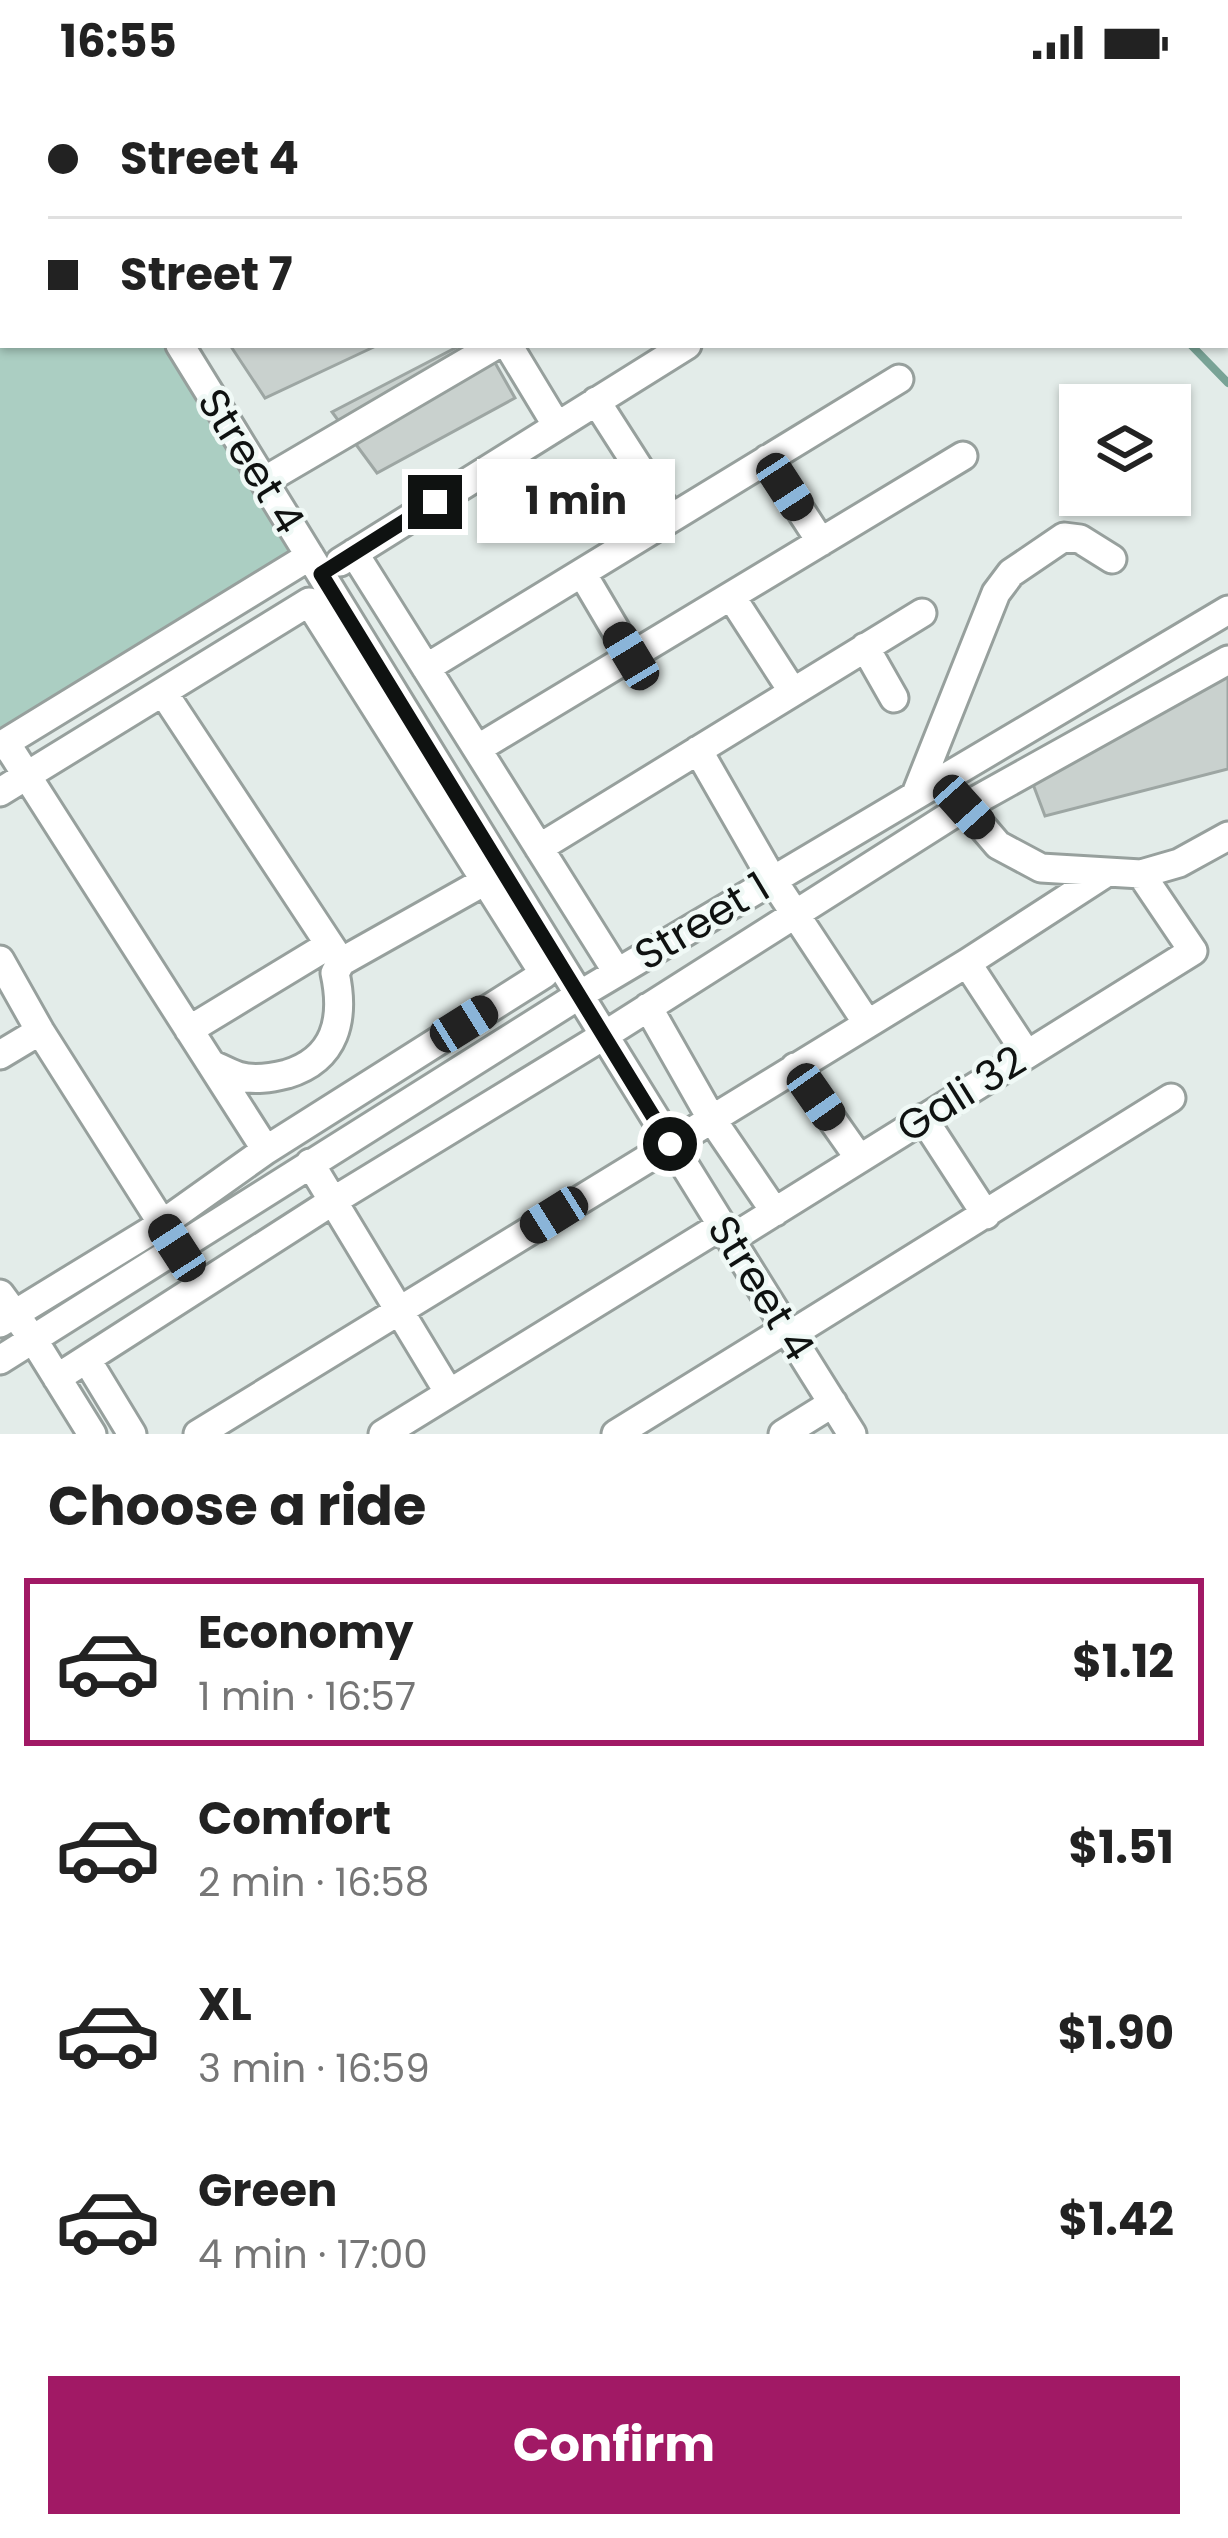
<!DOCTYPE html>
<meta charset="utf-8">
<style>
:root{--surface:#fff;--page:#f6f6f6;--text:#222;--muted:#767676;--line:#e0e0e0;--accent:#a11965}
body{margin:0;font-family:Poppins,sans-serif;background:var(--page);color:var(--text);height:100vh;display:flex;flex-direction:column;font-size:45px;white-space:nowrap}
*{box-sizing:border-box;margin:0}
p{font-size:39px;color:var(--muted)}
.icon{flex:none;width:66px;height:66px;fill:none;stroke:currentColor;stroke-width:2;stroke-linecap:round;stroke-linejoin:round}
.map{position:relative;height:1350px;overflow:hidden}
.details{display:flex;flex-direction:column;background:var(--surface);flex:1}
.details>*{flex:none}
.guide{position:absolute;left:0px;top:0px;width:1230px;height:264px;box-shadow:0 3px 9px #0004;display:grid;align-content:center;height:264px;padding:0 48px;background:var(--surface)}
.buttons{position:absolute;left:1059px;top:300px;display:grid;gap:24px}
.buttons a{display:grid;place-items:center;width:132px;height:132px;border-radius:0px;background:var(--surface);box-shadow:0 3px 9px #0004;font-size:60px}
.end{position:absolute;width:54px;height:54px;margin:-27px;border:15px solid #0f1211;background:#fff;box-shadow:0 0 0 6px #fff}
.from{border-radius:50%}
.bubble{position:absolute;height:84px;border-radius:0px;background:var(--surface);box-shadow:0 3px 9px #0004;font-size:39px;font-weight:700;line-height:84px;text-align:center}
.car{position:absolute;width:36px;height:72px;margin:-36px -18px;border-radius:15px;box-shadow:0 0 9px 3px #0007;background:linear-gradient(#222 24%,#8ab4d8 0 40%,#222 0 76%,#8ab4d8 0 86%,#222 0)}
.guide b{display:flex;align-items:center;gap:42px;height:114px;font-size:45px}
.guide b+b{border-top:3px solid var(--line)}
.guide i{width:30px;height:30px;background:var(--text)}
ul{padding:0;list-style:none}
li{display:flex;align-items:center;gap:36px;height:168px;margin:0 24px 18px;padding:0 24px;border:6px solid transparent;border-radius:0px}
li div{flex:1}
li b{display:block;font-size:45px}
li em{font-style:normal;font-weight:700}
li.on{border-color:var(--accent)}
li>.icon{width:108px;height:108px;stroke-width:1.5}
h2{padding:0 48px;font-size:54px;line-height:144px}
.primary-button{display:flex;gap:24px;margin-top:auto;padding:24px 48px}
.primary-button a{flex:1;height:138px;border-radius:0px;background:var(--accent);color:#fff;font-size:48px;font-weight:700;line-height:138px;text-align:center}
.status{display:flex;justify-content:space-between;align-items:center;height:84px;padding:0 60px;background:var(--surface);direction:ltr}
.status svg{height:33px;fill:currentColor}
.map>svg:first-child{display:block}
.built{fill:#d2e3dd}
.green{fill:#abcec2}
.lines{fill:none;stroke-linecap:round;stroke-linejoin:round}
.stream{stroke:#79a396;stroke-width:8}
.building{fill:#c9d1ce;stroke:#9da6a3;stroke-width:3}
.minor-casing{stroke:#97a09d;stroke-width:33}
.minor{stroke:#fff;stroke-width:27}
.route{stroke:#0f1211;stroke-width:15}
.labels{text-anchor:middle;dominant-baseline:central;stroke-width:9;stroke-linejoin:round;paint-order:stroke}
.street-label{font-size:42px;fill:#0f1211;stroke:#f0f9f6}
</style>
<div class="status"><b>16:55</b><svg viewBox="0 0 49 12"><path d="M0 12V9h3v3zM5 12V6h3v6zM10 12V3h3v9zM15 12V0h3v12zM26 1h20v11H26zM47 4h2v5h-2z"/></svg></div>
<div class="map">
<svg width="1228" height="1350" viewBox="0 0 1228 1350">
<rect width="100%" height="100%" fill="#e3ece9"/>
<!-- built -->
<path class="built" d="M554,0H792L794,3H556Z"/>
<!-- green -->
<path class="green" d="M3,93V261H180L296,462L0,648V94Z"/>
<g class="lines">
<!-- stream -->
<path class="stream" d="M892,0L898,3
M1191,261L1228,299"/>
</g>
<!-- building -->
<path class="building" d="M230,261H378L265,314Z
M461,261H485L515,314L377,389L332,328Z
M1228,575V685L1045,732L1025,679Z"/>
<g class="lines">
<!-- minor casing -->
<g class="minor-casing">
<path id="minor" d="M18,0L20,3
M331,0L335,3
M0,94L3,93
M180,261C404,624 625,989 852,1350
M508,261L557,342
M596,317L671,434
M767,375L821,458
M264,397L496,261
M354,469L617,888
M340,478L687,261
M582,489L631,572
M731,512L793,608
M865,563L894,614
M426,584L899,295
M163,608L341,878
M6,659L266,1066
M0,662L310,472
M477,665L963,372
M698,666L772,795L867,939
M0,708L309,518L544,890L266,1066L162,1140L0,1239
M916,710L996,509L1011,489L1064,453L1080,455L1112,475
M956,712L998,761L1041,784L1141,790L1179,779L1228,752
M539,764L922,529
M0,876L40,947L172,1155
M967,879L1026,969
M648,923L711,1034L775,1128
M189,946L329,861
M0,971L40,947
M211,980C220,984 229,989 238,992C254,997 271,994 287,990C336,975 345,935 335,889L341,878L485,797
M795,983L859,1074
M923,1034L986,1131
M310,1079L449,1309
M731,1155L1193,867L1141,790
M0,1210L33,1255L92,1350
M790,1251L1171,1014
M0,1276L581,910L1228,526
M87,1276L132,1350
M57,1294L333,1117L605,951L964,723L1228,576
M198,1350L967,879L1106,789
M383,1350L721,1142
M616,1350L786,1245
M783,1350L833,1319"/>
</g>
<!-- minor -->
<use href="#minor" class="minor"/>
</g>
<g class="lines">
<!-- route -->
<path class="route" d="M435,418L321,490L670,1060"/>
</g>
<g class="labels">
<!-- street labels -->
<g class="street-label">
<text transform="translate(251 377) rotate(58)">Street 4</text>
<text transform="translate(702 837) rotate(-31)">Street 1</text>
<text transform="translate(961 1010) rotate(-32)">Gali 32</text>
<text transform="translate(761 1204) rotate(58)">Street 4</text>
</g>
</g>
</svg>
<div class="buttons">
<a><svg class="icon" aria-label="layers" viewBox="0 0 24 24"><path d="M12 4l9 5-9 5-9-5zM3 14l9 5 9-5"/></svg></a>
</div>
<i class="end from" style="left:670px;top:1060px"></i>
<i class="end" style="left:435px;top:418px"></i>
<div class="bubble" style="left:477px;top:375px;width:198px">1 min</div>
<i class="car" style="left:785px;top:403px;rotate:147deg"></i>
<i class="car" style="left:631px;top:572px;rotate:329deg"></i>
<i class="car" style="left:964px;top:723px;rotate:138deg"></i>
<i class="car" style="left:464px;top:940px;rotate:58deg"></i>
<i class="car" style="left:816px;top:1013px;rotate:145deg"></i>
<i class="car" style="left:554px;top:1131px;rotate:238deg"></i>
<i class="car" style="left:177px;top:1164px;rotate:327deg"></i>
<div class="guide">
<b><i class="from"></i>Street 4</b>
<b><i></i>Street 7</b>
</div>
</div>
<section class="details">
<h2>Choose a ride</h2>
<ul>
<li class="on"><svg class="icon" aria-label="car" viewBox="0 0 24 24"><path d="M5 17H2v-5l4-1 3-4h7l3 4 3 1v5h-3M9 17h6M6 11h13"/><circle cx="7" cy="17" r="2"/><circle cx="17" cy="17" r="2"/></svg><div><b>Economy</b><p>1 min · 16:57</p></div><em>$1.12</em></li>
<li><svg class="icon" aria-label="car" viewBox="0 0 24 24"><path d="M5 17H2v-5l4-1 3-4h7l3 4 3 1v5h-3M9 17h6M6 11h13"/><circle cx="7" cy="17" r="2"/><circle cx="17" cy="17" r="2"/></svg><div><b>Comfort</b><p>2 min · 16:58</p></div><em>$1.51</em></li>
<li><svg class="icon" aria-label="car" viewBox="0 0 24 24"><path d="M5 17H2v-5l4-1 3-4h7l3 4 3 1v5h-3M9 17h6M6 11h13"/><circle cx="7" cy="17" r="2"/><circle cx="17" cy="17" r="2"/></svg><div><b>XL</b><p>3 min · 16:59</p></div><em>$1.90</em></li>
<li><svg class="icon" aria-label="car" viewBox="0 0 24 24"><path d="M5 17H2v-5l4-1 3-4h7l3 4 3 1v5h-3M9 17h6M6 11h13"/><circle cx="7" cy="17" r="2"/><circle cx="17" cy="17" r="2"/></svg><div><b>Green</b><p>4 min · 17:00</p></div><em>$1.42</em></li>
</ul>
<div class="primary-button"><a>Confirm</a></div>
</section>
